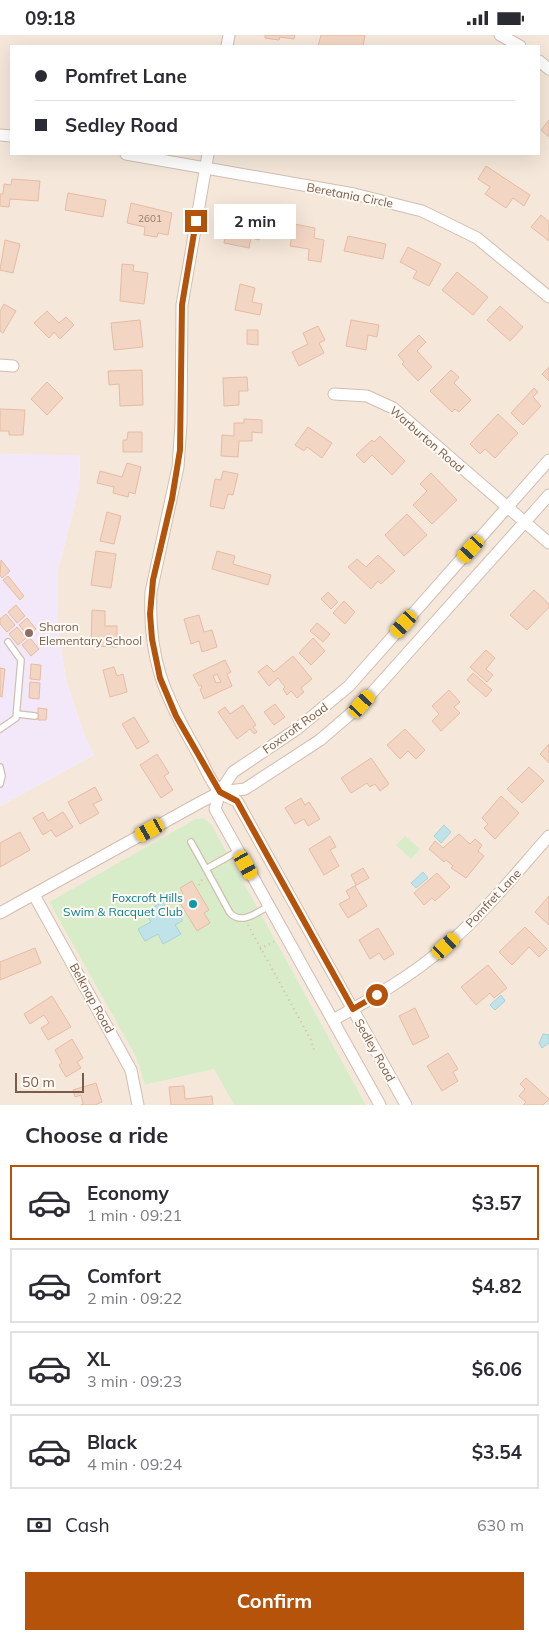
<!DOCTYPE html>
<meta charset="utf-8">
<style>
:root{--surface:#fff;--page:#f7f7f7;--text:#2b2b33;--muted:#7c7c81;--line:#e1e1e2;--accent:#b45309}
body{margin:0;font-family:Mulish,sans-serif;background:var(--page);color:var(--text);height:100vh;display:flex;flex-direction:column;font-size:19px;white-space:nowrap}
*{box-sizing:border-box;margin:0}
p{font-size:16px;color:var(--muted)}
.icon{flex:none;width:28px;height:28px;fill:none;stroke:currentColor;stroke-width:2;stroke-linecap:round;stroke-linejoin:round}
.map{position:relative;height:1070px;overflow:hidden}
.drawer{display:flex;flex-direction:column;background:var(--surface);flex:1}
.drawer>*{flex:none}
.banner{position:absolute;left:10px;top:10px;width:530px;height:110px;border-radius:0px;box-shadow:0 5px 20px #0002;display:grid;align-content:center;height:110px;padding:0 25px;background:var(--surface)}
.scale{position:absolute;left:15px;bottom:12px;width:69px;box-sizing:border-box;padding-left:5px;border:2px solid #7a5c4d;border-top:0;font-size:14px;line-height:18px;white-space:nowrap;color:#7a5c4d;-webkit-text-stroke:4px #fffaf3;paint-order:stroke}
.end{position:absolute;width:22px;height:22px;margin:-11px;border:6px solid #b45309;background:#fff;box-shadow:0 0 0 2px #fff}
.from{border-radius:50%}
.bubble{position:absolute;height:35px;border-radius:0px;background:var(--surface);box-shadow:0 5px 20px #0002;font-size:16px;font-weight:700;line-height:35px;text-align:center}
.car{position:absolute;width:15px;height:30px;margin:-15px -8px;border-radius:6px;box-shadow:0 0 4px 1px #0007;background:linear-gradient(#f5c518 24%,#345 0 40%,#f5c518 0 76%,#345 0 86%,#f5c518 0)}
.banner b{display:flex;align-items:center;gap:18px;height:48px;font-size:19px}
.banner b+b{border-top:1px solid var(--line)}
.banner i{width:12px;height:12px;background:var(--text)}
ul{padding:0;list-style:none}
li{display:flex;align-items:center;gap:15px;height:75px;margin:0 10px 8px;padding:0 15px;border:2px solid var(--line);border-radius:0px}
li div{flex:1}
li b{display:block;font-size:19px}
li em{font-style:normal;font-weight:700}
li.active{border-color:var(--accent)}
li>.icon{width:45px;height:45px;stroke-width:1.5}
h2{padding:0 25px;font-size:22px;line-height:60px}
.pay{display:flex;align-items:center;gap:12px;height:55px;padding:0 25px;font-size:19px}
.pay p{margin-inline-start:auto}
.button{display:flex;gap:10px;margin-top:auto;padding:10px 25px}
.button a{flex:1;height:58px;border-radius:0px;background:var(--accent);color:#fff;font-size:20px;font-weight:700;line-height:58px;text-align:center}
.status{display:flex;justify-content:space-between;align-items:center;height:35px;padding:0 25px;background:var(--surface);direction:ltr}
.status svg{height:14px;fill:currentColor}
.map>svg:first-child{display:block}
.residential{fill:#f5e8da;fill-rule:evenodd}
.education{fill:#f3e8fa}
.green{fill:#d8ecc9}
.water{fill:#bfe3e8;stroke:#a5d3da}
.building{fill:#f3d5c3;stroke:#e6bba3;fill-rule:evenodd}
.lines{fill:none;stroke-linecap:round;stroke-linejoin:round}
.service-casing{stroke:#d1beb0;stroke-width:8}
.minor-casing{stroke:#d1beb0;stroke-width:13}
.path{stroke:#d9b8a5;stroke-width:2;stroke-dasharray:1 4;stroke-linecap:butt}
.service{stroke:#fff;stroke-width:5.5}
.minor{stroke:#fff;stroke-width:11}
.route{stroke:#b45309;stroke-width:6}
.education-dot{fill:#8d6e63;stroke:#fffaf3;stroke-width:2}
.culture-dot{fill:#0f9aa8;stroke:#fffaf3;stroke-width:2}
.labels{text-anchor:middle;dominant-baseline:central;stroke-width:4;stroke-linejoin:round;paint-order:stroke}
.number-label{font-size:10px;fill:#987a6a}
.street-label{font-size:12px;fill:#7a5c4d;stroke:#fffaf3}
.education-label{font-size:12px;fill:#785e54;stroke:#fffaf3;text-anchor:start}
.culture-label{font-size:12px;fill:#0d838f;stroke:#fffaf3;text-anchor:end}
</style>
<div class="status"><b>09:18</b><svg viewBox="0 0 49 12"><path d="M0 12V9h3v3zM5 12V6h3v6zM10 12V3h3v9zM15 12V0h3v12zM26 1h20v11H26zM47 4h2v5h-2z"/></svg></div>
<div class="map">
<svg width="549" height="1070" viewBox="0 0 549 1070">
<rect width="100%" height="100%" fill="#fdf6ec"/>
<!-- residential -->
<path class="residential" d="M0,0H549V1070H366L212,790L204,783L195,784L49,867L136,1022L145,1050L214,1034L234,1070H0V771L94,720L83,697L66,646L57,583L58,535L79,453L80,421L0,419ZM11,11H539V119H11Z"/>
<!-- education -->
<path class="education" d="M0,419L80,420L79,453L58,535L57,583L66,646L83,697L94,720L0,771Z"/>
<!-- green -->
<path class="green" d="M204,783L212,790L366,1070H234L214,1034L145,1050L136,1022L49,867L195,784Z
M405,801L420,814L411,824L396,810Z"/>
<!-- water -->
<path class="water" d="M444,790L451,797L441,808L434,801Z
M423,837L428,843L416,853L411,848Z
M163,867L168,877L175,873L182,880V886L175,890L181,899L163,909L158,899L145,906L138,894L151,887L145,877Z
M501,960L505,966L495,975L490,970Z
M543,999L549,1000V1008L542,1013L539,1008Z"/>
<!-- building -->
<path class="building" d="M265,0H295L294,4L280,2L279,5L265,3Z
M321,0H365L363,11H318Z
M549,85V102L541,95Z
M486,131L530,160L524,171L513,163L506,173L485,159L490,152L478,144Z
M12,144L40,146L38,166L10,164L9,172L0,171V159H3L4,149L11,150Z
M68,158L106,165L103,182L65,175Z
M131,168L172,178L168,200L158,198L157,202L144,200L145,192L127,188Z
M235,180L255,184L252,198L260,199L259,205L251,203L249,213L224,208L226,198L219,197L221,185L233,188Z
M541,180L549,187V206L531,192Z
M294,189L315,193L314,203L324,205L321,227L308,225L309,214L290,211Z
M348,201L386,209L383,224L344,216Z
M5,205L20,209L13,238L0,235Z
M408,212L441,229L429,251L413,243L417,236L400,227Z
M122,229L134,230L133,236L148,238L144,269L120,266Z
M457,237L488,262L473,280L442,255Z
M240,249L255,253L252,267L262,269L260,280L235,275Z
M4,269L16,276L3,298L0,296V276Z
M500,271L523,292L510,306L487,285Z
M47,276L59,288L66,282L74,290L60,304L54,297L49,303L34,288Z
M140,285L143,312L114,315L111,288Z
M351,285L379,290L377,302L368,300L366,315L346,311Z
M318,291L325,305L319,308L324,318L299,331L292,317L308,309L303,298Z
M247,295H258V310L247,309Z
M419,300L426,307L417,316L432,332L418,346L402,329L404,327L398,320Z
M549,332V346L542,339Z
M142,335L143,370L120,371L119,349L109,350L108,336Z
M451,335L459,342L454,348L471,365L459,377L455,374L452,377L430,356Z
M247,342L248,356H239V370L224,371L223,343Z
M47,347L63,363L47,380L31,364Z
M534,353L538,357L533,362L541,371L523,390L511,378Z
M0,374L25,375L23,400H9V396H0Z
M498,379L518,398L495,423L485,414L480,419L470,409Z
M244,384L262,385V398L252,397V406H239L238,422L221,421L222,400L234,401V388H244Z
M308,392L332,408L322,423L307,412L304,416L295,410Z
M128,397H142V417H123V405H127Z
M380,401L405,426L392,440L372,420L364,428L356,420L372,405L374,407Z
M127,428L141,432L135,459L129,457L128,462L113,458L114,452L97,448L100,436L122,442Z
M223,436L238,439L233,460L228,459L224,474L210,471L215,444L221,445Z
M431,438L457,465L432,489L413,470L427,456L420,449Z
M107,477L121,481L114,509L100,506Z
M407,479L427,500L404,521L385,500Z
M96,516L116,519L111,553L91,550Z
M217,516L235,521L233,529L271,540L268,550L212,534Z
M378,520L395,536L381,549L378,546L371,554L348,532L357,524L366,532Z
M1,525L10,536L2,543L0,540Z
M8,541L24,561L20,565L3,545Z
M534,555L549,569V572L527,595L510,580Z
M328,557L338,567L331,574L321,564Z
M344,566L355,577L345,589L333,578Z
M16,570L25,581L17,588L8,577Z
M92,575L105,576V591H117V612L91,611Z
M6,579L15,590L7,597L0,589V584Z
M199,580L204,597L212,595L217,612L202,617L199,606L191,609L184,584Z
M27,583L36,594L28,601L19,590Z
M317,588L330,599L323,607L310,596Z
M17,592L26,603L18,610L9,599Z
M30,603L39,614L31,621L22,610Z
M313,603L325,616L311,630L299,618Z
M486,615L495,623L486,634L493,640L487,647L470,632Z
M293,621L312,644L301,653L304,657L297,663L291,656L287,660L283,654L285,652L278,643L269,651L258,637L267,630L274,637Z
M225,625L231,637L227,639L232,651L204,664L200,654L202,653L201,650L199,651L193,640ZM217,639L221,647L216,648L213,641Z
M31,629L41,630L40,645L30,644Z
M114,632L117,641L123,639L127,657L110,662L103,635Z
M0,633L5,634L2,662L0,661Z
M473,638L492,655L486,662L467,645Z
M30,647L40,648L39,664L29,663Z
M449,655L460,667L454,672L460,678L441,696L432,686L439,679L432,671Z
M275,669L285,682L274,690L264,677Z
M243,670L256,690L253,692L257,697L254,699L250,694L237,704L218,677L225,672L230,679Z
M38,673L47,674L46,685H38Z
M134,682L149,707L137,714L122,689Z
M405,694L425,715L416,724L408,716L400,724L387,710Z
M549,709V728L540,719Z
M157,719L169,738L164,741L173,755L161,763L140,730Z
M371,723L389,749L380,756L375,749L370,752L367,748L351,758L341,743Z
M529,732L544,746L522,768L507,754Z
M95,752L102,765L93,769L99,778L80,789L68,767Z
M501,761L519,778L495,804L484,793L488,789L482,783Z
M301,763L305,770L309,767L320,784L308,791L304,784L295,789L285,773Z
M43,777L48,786L63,777L73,792L56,802L51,795L43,800L33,783Z
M20,797L30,815L0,832V808Z
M459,799L470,809L475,804L482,810L478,816L484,821L466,843L451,833L453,831L446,825L444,827L429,814L435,806L443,813Z
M330,801L336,812L330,815L339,831L324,840L309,814Z
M363,833L369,843L355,851L367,871L348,883L339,869L350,863L346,856L356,850L351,840Z
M437,838L450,852L435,866L432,863L424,870L414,858Z
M192,846L209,875L204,878L210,888L197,896L177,863L183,859L180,853Z
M549,861V890L535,877Z
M525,892L547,914L539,922L529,912L512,930L499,917Z
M378,893L394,919L384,925L379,918L370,924L359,905Z
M35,913L41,928L0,945V927Z
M488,930L507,953L494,963L490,958L476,970L461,952Z
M52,961L71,992L48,1005L41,993L49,988L44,980L30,989L24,979Z
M415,973L429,1002L413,1010L399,981Z
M72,1004L83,1023L77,1027L81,1033L66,1042L59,1030L62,1028L55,1015Z
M448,1018L458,1034L453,1037L458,1046L442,1056L427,1031Z
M526,1043L549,1064L543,1070H523L526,1067L519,1061L525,1054L520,1049Z
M96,1048L102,1067L95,1070H81L83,1069L81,1060L75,1062L73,1055Z
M184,1051L185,1064L212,1061L213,1070H171L169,1052Z"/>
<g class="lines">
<!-- service casing -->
<g class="service-casing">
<path id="service" d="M17,679L35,681
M0,694L16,683L21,625L8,607
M0,732L2,741L0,749
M191,807L206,834L238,816
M206,834L230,878C242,890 256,878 269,871"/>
</g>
<!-- minor casing -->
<g class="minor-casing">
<path id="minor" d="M500,0L520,11
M227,11L229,0
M539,26L549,34
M0,100L11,101
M126,119L354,159L422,176L477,203L549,262
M208,119L182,270L181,388L178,432L151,557C148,624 164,660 197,717C204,729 210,747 220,757C224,761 232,764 237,766L406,1070
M0,330L13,331
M334,359L367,361L393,373L549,508
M34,860L131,1035L138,1070
M0,878L199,768L220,757L245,754L320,705L362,669L549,460
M333,985C373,963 413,940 447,910C485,877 516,838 549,801
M380,1070L215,774L220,757L233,737L297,694L349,651L549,425"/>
</g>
<!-- path -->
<path class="path" d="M199,850L203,843
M248,890L311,1005L314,1015L312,1017
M260,914L277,905"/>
<!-- service -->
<use href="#service" class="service"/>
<!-- minor -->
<use href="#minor" class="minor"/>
</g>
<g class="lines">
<!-- route -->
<path class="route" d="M196,186L182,270L180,415L172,464L153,545L150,579L152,604L160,643L176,681L220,757L237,766L353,974L377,960"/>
</g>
<!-- markers -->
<circle class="education-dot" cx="29" cy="598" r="5"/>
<circle class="culture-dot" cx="193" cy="869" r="5"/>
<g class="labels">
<!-- number labels -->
<g class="number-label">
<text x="150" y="183">2601</text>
</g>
<!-- street labels -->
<g class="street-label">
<text transform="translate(350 160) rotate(11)">Beretania Circle</text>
<text transform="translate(427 404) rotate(41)">Warburton Road</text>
<text transform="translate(295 693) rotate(-36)">Foxcroft Road</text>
<text transform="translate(493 863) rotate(-47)">Pomfret Lane</text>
<text transform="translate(92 963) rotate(61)">Belknap Road</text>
<text transform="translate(375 1015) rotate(61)">Sedley Road</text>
</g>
<!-- education labels -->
<g class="education-label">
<text x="39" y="591">Sharon<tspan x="39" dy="14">Elementary School</tspan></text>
</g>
<!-- culture labels -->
<g class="culture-label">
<text x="183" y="862">Foxcroft Hills<tspan x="183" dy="14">Swim &amp; Racquet Club</tspan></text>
</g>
</g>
</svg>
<div class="scale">50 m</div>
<i class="end from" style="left:377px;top:960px"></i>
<i class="end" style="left:196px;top:186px"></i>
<div class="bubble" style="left:214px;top:169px;width:82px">2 min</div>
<i class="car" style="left:471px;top:514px;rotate:222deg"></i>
<i class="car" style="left:404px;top:589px;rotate:222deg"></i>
<i class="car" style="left:362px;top:669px;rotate:42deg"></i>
<i class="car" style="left:150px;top:795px;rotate:241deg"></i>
<i class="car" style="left:246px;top:830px;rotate:151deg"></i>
<i class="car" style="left:446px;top:911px;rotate:48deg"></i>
<div class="banner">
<b><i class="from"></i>Pomfret Lane</b>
<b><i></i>Sedley Road</b>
</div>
</div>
<section class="drawer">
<h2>Choose a ride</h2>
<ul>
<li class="active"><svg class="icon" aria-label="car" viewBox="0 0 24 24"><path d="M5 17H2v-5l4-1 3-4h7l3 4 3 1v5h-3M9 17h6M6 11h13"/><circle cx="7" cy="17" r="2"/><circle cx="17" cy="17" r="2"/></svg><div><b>Economy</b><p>1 min · 09:21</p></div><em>$3.57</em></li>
<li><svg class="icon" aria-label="car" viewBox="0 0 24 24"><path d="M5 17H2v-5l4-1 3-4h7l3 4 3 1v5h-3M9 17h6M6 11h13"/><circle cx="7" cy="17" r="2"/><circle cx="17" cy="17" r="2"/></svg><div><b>Comfort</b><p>2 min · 09:22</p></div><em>$4.82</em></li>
<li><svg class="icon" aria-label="car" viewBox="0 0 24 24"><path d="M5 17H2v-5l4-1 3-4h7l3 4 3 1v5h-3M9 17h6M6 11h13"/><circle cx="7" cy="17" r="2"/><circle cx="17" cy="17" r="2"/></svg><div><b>XL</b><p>3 min · 09:23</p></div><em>$6.06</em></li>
<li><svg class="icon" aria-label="car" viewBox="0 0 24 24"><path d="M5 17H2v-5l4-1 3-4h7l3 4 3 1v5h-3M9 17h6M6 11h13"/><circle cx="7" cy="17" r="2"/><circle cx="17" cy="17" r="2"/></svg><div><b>Black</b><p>4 min · 09:24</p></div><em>$3.54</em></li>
</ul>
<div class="pay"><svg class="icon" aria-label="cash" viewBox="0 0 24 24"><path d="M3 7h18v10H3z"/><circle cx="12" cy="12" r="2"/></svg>Cash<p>630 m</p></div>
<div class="button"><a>Confirm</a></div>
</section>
